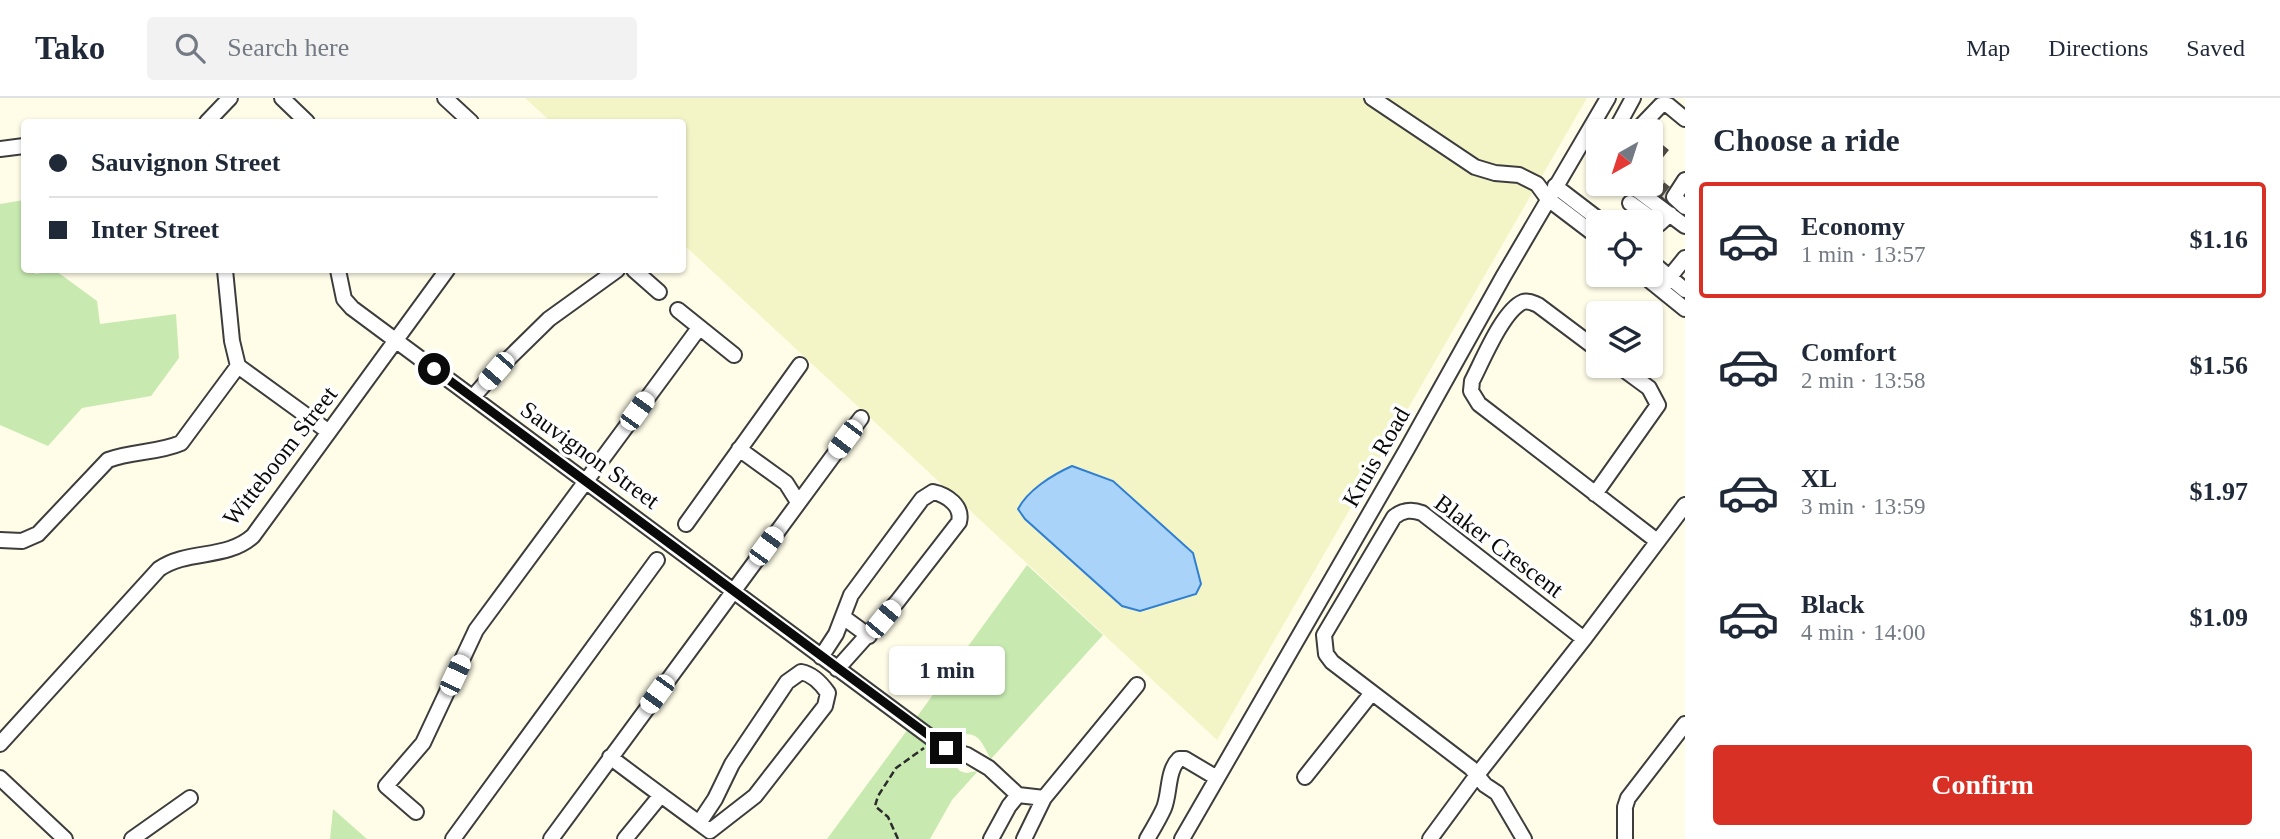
<!DOCTYPE html>
<meta charset="utf-8">
<style>
:root{--surface:#fff;--page:#f2f2f3;--text:#1f2937;--muted:#747a83;--line:#e0e1e3;--accent:#d93025}
body{margin:0;font-family:Georgia,serif;background:var(--page);color:var(--text);height:100vh;display:flex;flex-direction:column;font-size:26px;white-space:nowrap}
*{box-sizing:border-box;margin:0}
p{font-size:23px;color:var(--muted)}
.icon{flex:none;width:38px;height:38px;fill:none;stroke:currentColor;stroke-width:2;stroke-linecap:round;stroke-linejoin:round}
.map{position:relative;flex:1;overflow:hidden}
.details{display:flex;flex-direction:column;background:var(--surface);width:595px}
.details>*{flex:none}
.hud{position:absolute;left:21px;top:21px;width:665px;height:154px;border-radius:7px;box-shadow:0 2px 5px #0004;display:grid;align-content:center;height:154px;padding:0 28px;background:var(--surface)}
.needle{width:46px;rotate:219deg}
.tools{position:absolute;left:1586px;top:21px;display:grid;gap:14px}
.tools a{display:grid;place-items:center;width:77px;height:77px;border-radius:7px;background:var(--surface);box-shadow:0 2px 5px #0004;font-size:35px}
.end{position:absolute;width:32px;height:32px;margin:-16px;border:9px solid #0a0a0a;background:#fff;box-shadow:0 0 0 4px #fff}
.from{border-radius:50%}
.bubble{position:absolute;height:49px;border-radius:7px;background:var(--surface);box-shadow:0 2px 5px #0004;font-size:23px;font-weight:700;line-height:49px;text-align:center}
.car{position:absolute;width:21px;height:42px;margin:-21px -10px;border-radius:9px;box-shadow:0 0 5px 2px #0007;background:linear-gradient(#fff 24%,#345 0 40%,#fff 0 76%,#345 0 86%,#fff 0)}
.hud b{display:flex;align-items:center;gap:24px;height:66px;font-size:26px}
.hud b+b{border-top:2px solid var(--line)}
.hud i{width:18px;height:18px;background:var(--text)}
ul{padding:0;list-style:none}
li{display:flex;align-items:center;gap:21px;height:116px;margin:0 14px 10px;padding:0 14px;border:4px solid transparent;border-radius:7px}
li div{flex:1}
li b{display:block;font-size:26px}
li em{font-style:normal;font-weight:700}
li.active{border-color:var(--accent)}
li>.icon{width:63px;height:63px;stroke-width:1.5}
h2{padding:0 28px;font-size:32px;line-height:84px}
.primary-button{display:flex;gap:14px;margin-top:auto;padding:14px 28px}
.primary-button a{flex:1;height:80px;border-radius:7px;background:var(--accent);color:#fff;font-size:28px;font-weight:700;line-height:80px;text-align:center}
header{display:flex;align-items:center;gap:42px;box-sizing:border-box;height:98px;padding:0 35px;background:var(--surface);border-bottom:2px solid var(--line)}
header strong{font-size:33px}
nav{display:flex;gap:38px;margin-inline-start:auto;font-size:24px}
.search{width:490px;height:63px;background:var(--page);display:flex;align-items:center;gap:18px;box-sizing:border-box;padding:0 24px;border-radius:7px;color:var(--muted);font-size:26px}
main{display:flex;flex:1;min-height:0}
.map>svg:first-child{display:block}
.farmland{fill:#f4f5c7}
.green{fill:#c8eab1}
.water{fill:#aad3f9;stroke:#2e7fd3;stroke-width:2}
.building{fill:#534d46}
.lines{fill:none;stroke-linecap:round;stroke-linejoin:round}
.minor-tunnel{stroke:#dad9c7;stroke-width:14;stroke-dasharray:14 7;stroke-linecap:butt}
.minor-casing{stroke:#3d3d3d;stroke-width:18}
.path{stroke:#2c2c2c;stroke-width:2.5;stroke-dasharray:7 3.5;stroke-linecap:butt}
.minor{stroke:#fff;stroke-width:14}
.route{stroke:#0a0a0a;stroke-width:9}
.labels{text-anchor:middle;dominant-baseline:central;stroke-width:7;stroke-linejoin:round;paint-order:stroke}
.street-label{font-size:24px;fill:#0a0a0a;stroke:#fff}
</style>
<header>
<strong>Tako</strong>
<div class="search"><svg class="icon" aria-label="search" viewBox="0 0 24 24"><circle cx="10" cy="10" r="6"/><path d="M15 15l6 6"/></svg>Search here</div>
<nav><a>Map</a><a>Directions</a><a>Saved</a></nav>
</header>
<main>
<div class="map">
<svg width="1685" height="741" viewBox="0 0 1685 741">
<rect width="100%" height="100%" fill="#fffde8"/>
<!-- farmland -->
<path class="farmland" d="M525,0H1587L1217,642L683,146L682,24H551Z"/>
<!-- green -->
<path class="green" d="M24,102V172H34L35,176L56,173L97,203L100,226L176,216L179,260L151,298L82,310L48,348L0,327V106Z
M1027,467L1103,537L991,661C984,650 980,632 962,637C955,640 953,643 945,641L916,620Z
M908,631L949,661L960,673L966,675L978,673L952,702L930,741H827Z
M333,711L367,741H330Z"/>
<!-- water -->
<path class="water" d="M1072,368L1113,383L1193,455L1201,486L1196,496L1140,513L1122,508L1025,421L1018,411C1028,392 1052,377 1072,368Z"/>
<!-- building -->
<path class="building" d="M1653,39L1669,52L1651,74L1678,95L1665,110L1634,86H1650V43Z"/>
<g class="lines">
<!-- minor-tunnel -->
<path class="minor-tunnel" d="M1650,80L1674,99"/>
<!-- minor casing -->
<g class="minor-casing">
<path id="minor" d="M282,0L307,24
M445,0L471,24
M1372,0L1475,69L1495,75L1519,77L1537,86L1548,101L1598,139
M207,24L230,0
M1615,33L1633,0
M1636,33L1661,7H1668L1685,21
M0,51L24,48
M1685,82L1674,99L1685,109
M1629,86L1685,128
M1555,88L1602,124
M1630,105L1659,126L1670,116
M1650,163L1685,192
M225,172L232,243L238,268
M338,172L344,201L352,210L945,650L967,657L989,670L1018,697L1044,700
M634,172L659,194
M1643,177L1685,211
M1664,186L1685,160
M678,212L734,257
M1598,252L1538,207C1533,205 1529,202 1523,204C1503,212 1482,264 1472,283L1471,293L1479,306L1657,443
M473,299L496,273L549,221L617,172
M739,351L786,385L798,404
M1595,396L1658,307L1649,290L1619,268
M686,426L800,267
M0,442L22,443L38,436L108,362C132,353 158,355 181,345L238,268L329,334
M843,519L869,538
M821,559L836,536L851,497L922,401L933,394C947,397 963,408 959,424L897,504L837,571
M0,646L159,471C188,451 226,462 253,438L447,172
M610,659C643,684 677,709 710,733L755,698L825,608L828,595C821,585 812,576 801,574L787,584L732,666L715,701L699,725
M1305,679L1371,596
M0,680L65,741
M416,714L386,688L423,645L476,532L699,230
M132,741L190,700
M453,741L657,462
M551,741L861,320
M625,741L661,697
M991,741L1009,708L1018,697
M1024,741L1044,700L1137,587
M1147,741C1153,731 1159,721 1164,710C1170,695 1167,673 1179,661H1185L1217,680
M1182,741L1407,351L1503,179L1608,0
M1430,741L1477,677L1584,541L1685,407
M1524,741L1497,695L1485,687L1471,670L1332,564L1326,556L1324,537L1394,419C1403,412 1411,411 1422,415L1584,541
M1625,741V709L1628,700L1685,626"/>
</g>
<!-- path -->
<path class="path" d="M898,741L888,719L875,708L878,698L896,670L924,650"/>
<!-- minor -->
<use href="#minor" class="minor"/>
</g>
<g class="lines">
<!-- route -->
<path class="route" d="M434,271L946,650"/>
</g>
<g class="labels">
<!-- street labels -->
<g class="street-label">
<text transform="translate(590 357) rotate(36)">Sauvignon Street</text>
<text transform="translate(280 358) rotate(-52)">Witteboom Street</text>
<text transform="translate(1376 359) rotate(-60)">Kruis Road</text>
<text transform="translate(1499 448) rotate(37)">Blaker Crescent</text>
</g>
</g>
</svg>
<div class="tools">
<a><svg class="needle" viewBox="-14 -14 28 28"><path d="M0-13l5 13h-10z" fill="#e53935"/><path d="M0 13l5-13h-10z" fill="#747a83"/></svg></a>
<a><svg class="icon" aria-label="locate" viewBox="0 0 24 24"><circle cx="12" cy="12" r="6"/><path d="M12 2v4M12 18v4M2 12h4M18 12h4"/></svg></a>
<a><svg class="icon" aria-label="layers" viewBox="0 0 24 24"><path d="M12 4l9 5-9 5-9-5zM3 14l9 5 9-5"/></svg></a>
</div>
<i class="end from" style="left:434px;top:271px"></i>
<i class="end" style="left:946px;top:650px"></i>
<div class="bubble" style="left:889px;top:548px;width:116px">1 min</div>
<i class="car" style="left:496px;top:273px;rotate:221deg"></i>
<i class="car" style="left:637px;top:313px;rotate:36deg"></i>
<i class="car" style="left:845px;top:341px;rotate:217deg"></i>
<i class="car" style="left:766px;top:448px;rotate:36deg"></i>
<i class="car" style="left:883px;top:521px;rotate:40deg"></i>
<i class="car" style="left:455px;top:577px;rotate:25deg"></i>
<i class="car" style="left:657px;top:596px;rotate:216deg"></i>
<div class="hud">
<b><i class="from"></i>Sauvignon Street</b>
<b><i></i>Inter Street</b>
</div>
</div>
<section class="details">
<h2>Choose a ride</h2>
<ul>
<li class="active"><svg class="icon" aria-label="car" viewBox="0 0 24 24"><path d="M5 17H2v-5l4-1 3-4h7l3 4 3 1v5h-3M9 17h6M6 11h13"/><circle cx="7" cy="17" r="2"/><circle cx="17" cy="17" r="2"/></svg><div><b>Economy</b><p>1 min · 13:57</p></div><em>$1.16</em></li>
<li><svg class="icon" aria-label="car" viewBox="0 0 24 24"><path d="M5 17H2v-5l4-1 3-4h7l3 4 3 1v5h-3M9 17h6M6 11h13"/><circle cx="7" cy="17" r="2"/><circle cx="17" cy="17" r="2"/></svg><div><b>Comfort</b><p>2 min · 13:58</p></div><em>$1.56</em></li>
<li><svg class="icon" aria-label="car" viewBox="0 0 24 24"><path d="M5 17H2v-5l4-1 3-4h7l3 4 3 1v5h-3M9 17h6M6 11h13"/><circle cx="7" cy="17" r="2"/><circle cx="17" cy="17" r="2"/></svg><div><b>XL</b><p>3 min · 13:59</p></div><em>$1.97</em></li>
<li><svg class="icon" aria-label="car" viewBox="0 0 24 24"><path d="M5 17H2v-5l4-1 3-4h7l3 4 3 1v5h-3M9 17h6M6 11h13"/><circle cx="7" cy="17" r="2"/><circle cx="17" cy="17" r="2"/></svg><div><b>Black</b><p>4 min · 14:00</p></div><em>$1.09</em></li>
</ul>
<div class="primary-button"><a>Confirm</a></div>
</section>
</main>
